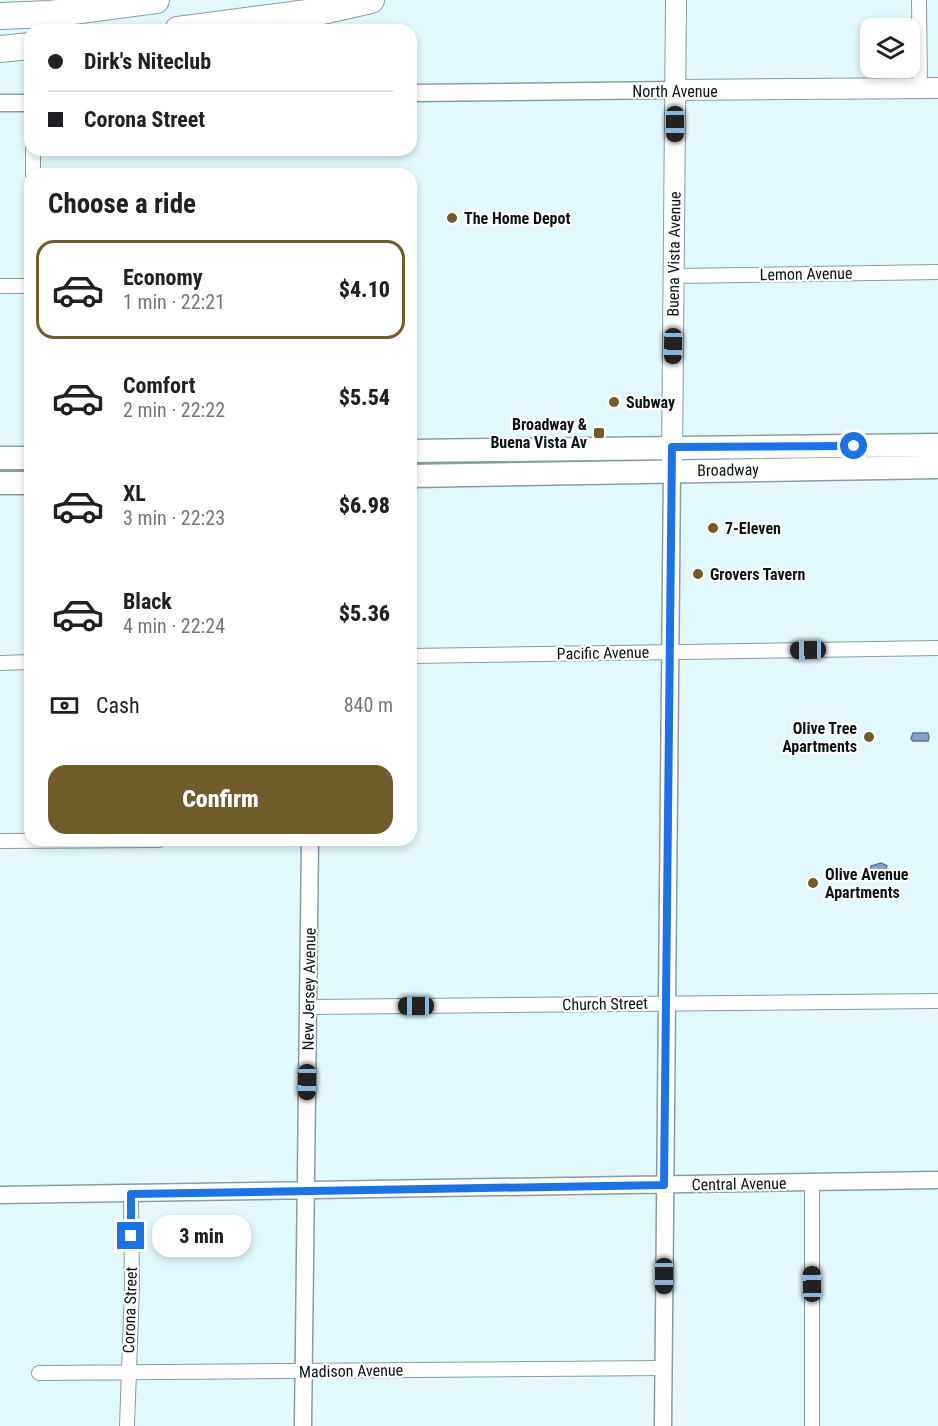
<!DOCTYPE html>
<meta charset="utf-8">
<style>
:root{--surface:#fff;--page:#f2f2f2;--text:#202124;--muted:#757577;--line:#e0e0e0;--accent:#6f5c2a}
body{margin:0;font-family:"Roboto Condensed",sans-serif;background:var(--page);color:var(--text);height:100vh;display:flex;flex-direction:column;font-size:22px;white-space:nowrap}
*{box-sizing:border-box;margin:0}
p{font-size:20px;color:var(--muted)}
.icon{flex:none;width:33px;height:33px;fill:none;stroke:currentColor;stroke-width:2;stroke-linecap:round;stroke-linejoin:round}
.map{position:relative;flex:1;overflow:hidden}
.details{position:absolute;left:24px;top:168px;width:393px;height:678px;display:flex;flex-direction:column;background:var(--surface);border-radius:18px;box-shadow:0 3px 9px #0003}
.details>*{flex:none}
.hud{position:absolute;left:24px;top:24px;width:393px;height:132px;border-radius:18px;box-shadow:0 3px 9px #0003;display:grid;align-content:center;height:132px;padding:0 24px;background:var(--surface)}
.buttons{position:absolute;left:860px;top:18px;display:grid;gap:12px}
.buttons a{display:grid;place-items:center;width:60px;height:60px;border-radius:12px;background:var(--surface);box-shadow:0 3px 9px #0003;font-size:30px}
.end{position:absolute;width:27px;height:27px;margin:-14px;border:8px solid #1a73e8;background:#fff;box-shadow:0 0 0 3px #fff}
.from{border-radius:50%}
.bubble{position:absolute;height:42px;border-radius:18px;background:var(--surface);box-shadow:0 3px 9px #0003;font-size:20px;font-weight:800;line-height:42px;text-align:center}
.car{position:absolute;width:18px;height:36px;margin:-18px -9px;border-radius:8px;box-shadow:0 0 4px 2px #0007;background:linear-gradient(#222 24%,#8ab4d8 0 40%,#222 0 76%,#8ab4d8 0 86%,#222 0)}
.hud b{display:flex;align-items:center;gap:21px;height:57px;font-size:22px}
.hud b+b{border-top:2px solid var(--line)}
.hud i{width:15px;height:15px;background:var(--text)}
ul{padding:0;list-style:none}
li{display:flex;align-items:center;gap:18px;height:99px;margin:0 12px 9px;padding:0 12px;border:3px solid transparent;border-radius:18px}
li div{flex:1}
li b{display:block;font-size:22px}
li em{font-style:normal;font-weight:800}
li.on{border-color:var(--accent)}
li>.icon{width:54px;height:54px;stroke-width:1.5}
h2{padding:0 24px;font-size:27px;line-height:72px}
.pay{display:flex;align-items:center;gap:15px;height:66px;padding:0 24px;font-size:22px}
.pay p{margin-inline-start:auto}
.cta{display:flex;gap:12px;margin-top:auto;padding:12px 24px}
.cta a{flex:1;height:69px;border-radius:18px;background:var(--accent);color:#fff;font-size:24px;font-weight:800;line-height:69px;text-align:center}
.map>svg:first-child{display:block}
.water{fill:#84a1d0;stroke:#607697;stroke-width:1.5}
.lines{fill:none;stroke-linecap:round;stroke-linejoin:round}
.minor-casing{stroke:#899da1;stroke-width:16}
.tertiary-casing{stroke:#899da1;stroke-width:19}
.secondary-casing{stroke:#899da1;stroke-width:22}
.primary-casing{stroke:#899da1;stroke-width:25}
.motorway-casing{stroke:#899da1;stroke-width:28}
.minor{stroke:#fff;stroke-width:14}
.tertiary{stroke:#fff;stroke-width:16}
.secondary{stroke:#fff;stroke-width:20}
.primary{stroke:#fff;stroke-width:22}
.motorway{stroke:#fff;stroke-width:26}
.route{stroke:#1a73e8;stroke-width:8}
.poi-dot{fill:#6f5c2a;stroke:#fff;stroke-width:2}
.labels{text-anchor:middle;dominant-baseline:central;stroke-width:4.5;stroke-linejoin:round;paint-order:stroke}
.street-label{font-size:16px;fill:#0b1213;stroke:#fff}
.poi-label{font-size:16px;font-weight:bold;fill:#0b1213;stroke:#fff;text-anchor:start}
</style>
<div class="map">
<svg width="938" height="1426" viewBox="0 0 938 1426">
<rect width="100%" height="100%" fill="#e3f8fc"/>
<!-- water -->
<path class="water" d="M913,733H928L929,738L928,741H913L911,739Z
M881,863L887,866L885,873L870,871L871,866Z"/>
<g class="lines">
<!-- minor casing -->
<g class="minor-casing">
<path id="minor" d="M919,0L920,88
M33,174V150
M674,276L938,272
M0,286H30
M411,656L938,648
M0,663L30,662
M0,841L159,840
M308,1007L938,1001
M39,1373L663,1368
M127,1426L132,1287L131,1194
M812,1426V1183"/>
</g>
<!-- tertiary casing -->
<g class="tertiary-casing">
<path id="tertiary" d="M411,93L676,90
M0,103H30
M0,1195L938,1180
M303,1426L310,840
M663,1426L672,471"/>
</g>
<!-- secondary casing -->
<g class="secondary-casing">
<path id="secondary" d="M676,90L938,88
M672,462L676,0"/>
</g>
<!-- primary casing -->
<g class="primary-casing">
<path id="primary" d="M411,451L938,445
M0,458H30
M411,476L938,467
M0,483H30"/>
</g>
<!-- motorway casing -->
<g class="motorway-casing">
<path id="motorway" d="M0,16L50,14L156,0
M178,30L322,11L371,0
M0,49L30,46"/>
</g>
<!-- minor -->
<use href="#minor" class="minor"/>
<!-- tertiary -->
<use href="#tertiary" class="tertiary"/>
<!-- secondary -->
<use href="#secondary" class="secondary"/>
<!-- primary -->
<use href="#primary" class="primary"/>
<!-- motorway -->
<use href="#motorway" class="motorway"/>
</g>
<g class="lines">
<!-- route -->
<path class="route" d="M131,1236V1194L664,1185L672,447L854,446"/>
</g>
<!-- markers -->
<g class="poi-dot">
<circle cx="452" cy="218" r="6"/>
<circle cx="614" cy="402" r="6"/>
<rect x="593" y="427" width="12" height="12" rx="3"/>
<circle cx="713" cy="528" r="6"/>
<circle cx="698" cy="574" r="6"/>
<circle cx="869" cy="737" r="6"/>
<circle cx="813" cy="883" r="6"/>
</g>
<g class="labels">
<!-- street labels -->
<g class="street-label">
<text x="675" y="91">North Avenue</text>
<text transform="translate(674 254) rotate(-89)">Buena Vista Avenue</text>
<text transform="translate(806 274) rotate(-1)">Lemon Avenue</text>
<text transform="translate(728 470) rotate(-1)">Broadway</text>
<text transform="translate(603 653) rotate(-1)">Pacific Avenue</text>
<text transform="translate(309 989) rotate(-89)">New Jersey Avenue</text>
<text transform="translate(605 1004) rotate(-1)">Church Street</text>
<text transform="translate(739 1184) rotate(-1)">Central Avenue</text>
<text transform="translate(130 1310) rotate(-88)">Corona Street</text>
<text transform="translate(351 1371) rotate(-1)">Madison Avenue</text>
</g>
<!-- poi labels -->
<g class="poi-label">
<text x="464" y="218">The Home Depot</text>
<text x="626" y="402">Subway</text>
<text x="587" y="424" text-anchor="end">Broadway &amp;<tspan x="587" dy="18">Buena Vista Av</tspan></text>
<text x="725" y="528">7-Eleven</text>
<text x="710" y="574">Grovers Tavern</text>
<text x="857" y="728" text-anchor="end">Olive Tree<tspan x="857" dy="18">Apartments</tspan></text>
<text x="825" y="874">Olive Avenue<tspan x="825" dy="18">Apartments</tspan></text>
</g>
</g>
</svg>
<div class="buttons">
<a><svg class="icon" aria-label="layers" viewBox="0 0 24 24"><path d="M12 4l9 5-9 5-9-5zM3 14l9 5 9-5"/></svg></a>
</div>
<i class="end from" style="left:854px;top:446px"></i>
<i class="end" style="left:131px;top:1236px"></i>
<div class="bubble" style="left:152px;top:1215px;width:99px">3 min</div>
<i class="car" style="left:675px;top:124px;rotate:180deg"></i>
<i class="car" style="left:673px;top:346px;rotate:181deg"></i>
<i class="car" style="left:808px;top:650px;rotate:269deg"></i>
<i class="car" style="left:416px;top:1006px;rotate:270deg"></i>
<i class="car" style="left:307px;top:1082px;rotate:181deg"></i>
<i class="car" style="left:664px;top:1276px;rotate:180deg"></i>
<i class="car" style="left:812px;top:1284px;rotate:359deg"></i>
<div class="hud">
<b><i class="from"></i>Dirk's Niteclub</b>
<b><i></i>Corona Street</b>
</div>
<section class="details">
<h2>Choose a ride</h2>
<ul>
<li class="on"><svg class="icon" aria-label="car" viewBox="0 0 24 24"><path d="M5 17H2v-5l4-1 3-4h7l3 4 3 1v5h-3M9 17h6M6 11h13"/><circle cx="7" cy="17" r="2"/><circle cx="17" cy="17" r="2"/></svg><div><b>Economy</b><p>1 min · 22:21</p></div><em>$4.10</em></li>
<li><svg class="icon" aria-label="car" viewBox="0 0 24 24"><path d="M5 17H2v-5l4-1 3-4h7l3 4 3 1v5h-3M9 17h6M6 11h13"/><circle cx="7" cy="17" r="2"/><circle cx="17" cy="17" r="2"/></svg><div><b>Comfort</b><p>2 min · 22:22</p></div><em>$5.54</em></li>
<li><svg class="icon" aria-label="car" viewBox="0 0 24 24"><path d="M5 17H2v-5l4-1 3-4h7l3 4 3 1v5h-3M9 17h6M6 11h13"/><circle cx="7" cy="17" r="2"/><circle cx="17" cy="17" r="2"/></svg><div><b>XL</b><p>3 min · 22:23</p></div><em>$6.98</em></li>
<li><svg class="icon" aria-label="car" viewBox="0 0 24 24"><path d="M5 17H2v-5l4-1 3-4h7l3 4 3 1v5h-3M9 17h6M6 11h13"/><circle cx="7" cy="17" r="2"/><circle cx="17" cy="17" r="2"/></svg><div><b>Black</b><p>4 min · 22:24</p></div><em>$5.36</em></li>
</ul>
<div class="pay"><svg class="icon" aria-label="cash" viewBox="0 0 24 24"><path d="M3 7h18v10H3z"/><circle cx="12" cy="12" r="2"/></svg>Cash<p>840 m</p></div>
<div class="cta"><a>Confirm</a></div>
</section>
</div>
